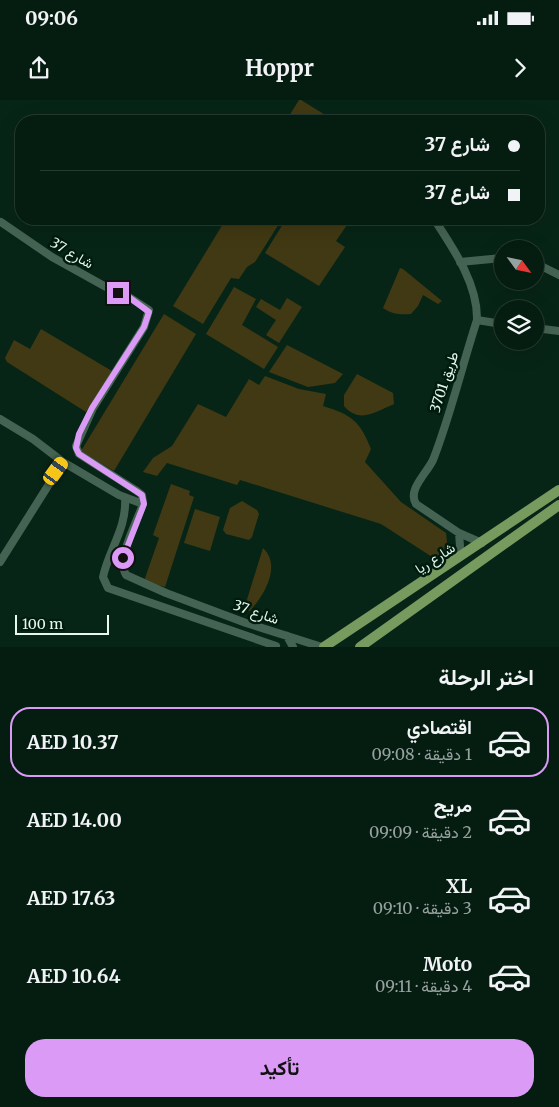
<!DOCTYPE html>
<html lang="ar">
<meta charset="utf-8">
<style>
:root{--surface:#051c11;--page:#0e251a;--text:#f1f3f6;--muted:#97a19f;--line:#263a31;--accent:#da9af6}
body{margin:0;font-family:Merriweather,Vazirmatn,serif;background:var(--page);color:var(--text);direction:rtl;height:100vh;display:flex;flex-direction:column;font-size:19px;white-space:nowrap}
*{box-sizing:border-box;margin:0}
p{font-size:16px;color:var(--muted)}
.icon{flex:none;width:28px;height:28px;fill:none;stroke:currentColor;stroke-width:2;stroke-linecap:round;stroke-linejoin:round}
.map{position:relative;height:547px;overflow:hidden;direction:ltr}
.sheet{display:flex;flex-direction:column;background:var(--surface);flex:1}
.sheet>*{flex:none}
.top-card{position:absolute;left:15px;top:15px;width:530px;height:110px;border-radius:20px;box-shadow:0 5px 20px #0002,0 0 0 1px var(--line);direction:rtl;display:grid;align-content:center;height:110px;padding:0 25px;background:var(--surface)}
.needle{width:32px;rotate:123deg}
.tools{position:absolute;left:494px;top:140px;display:grid;gap:10px}
.tools a{display:grid;place-items:center;width:50px;height:50px;border-radius:50%;background:var(--surface);box-shadow:0 5px 20px #0002,0 0 0 1px var(--line);font-size:25px}
.scale{position:absolute;left:15px;bottom:12px;width:94px;box-sizing:border-box;padding-left:5px;border:2px solid #e7f8ee;border-top:0;font-size:14px;line-height:18px;white-space:nowrap;color:#e7f8ee;-webkit-text-stroke:4px #001c0e;paint-order:stroke}
.end{position:absolute;width:22px;height:22px;margin:-11px;border:6px solid #da9af6;background:#111;box-shadow:0 0 0 2px #111}
.from{border-radius:50%}
.car{position:absolute;width:15px;height:30px;margin:-15px -8px;border-radius:6px;box-shadow:0 0 4px 1px #0007;background:linear-gradient(#f5c518 24%,#345 0 40%,#f5c518 0 76%,#345 0 86%,#f5c518 0)}
.top-card b{display:flex;align-items:center;gap:18px;height:48px;font-size:19px}
.top-card b+b{border-top:1px solid var(--line)}
.top-card i{width:12px;height:12px;background:var(--text)}
ul{padding:0;list-style:none}
li{display:flex;align-items:center;gap:15px;height:70px;margin:0 10px 8px;padding:0 15px;border:2px solid transparent;border-radius:20px}
li div{flex:1}
li b{display:block;font-size:19px}
li em{font-style:normal;font-weight:700}
li.on{border-color:var(--accent)}
li>.icon{width:45px;height:45px;stroke-width:1.5}
h2{padding:0 25px;font-size:22px;line-height:60px}
.action{display:flex;gap:10px;margin-top:auto;padding:10px 25px}
.action a{flex:1;height:58px;border-radius:20px;background:var(--accent);color:#111;font-size:20px;font-weight:700;line-height:58px;text-align:center}
.status{display:flex;justify-content:space-between;align-items:center;height:35px;padding:0 25px;background:var(--surface);direction:ltr}
.status svg{height:14px;fill:currentColor}
header{display:flex;justify-content:space-between;align-items:center;height:65px;padding:0 25px;background:var(--surface);font-size:22px;font-weight:700}
.map>svg:first-child{display:block}
.green{fill:#413913}
.lines{fill:none;stroke-linecap:round;stroke-linejoin:round}
.minor{stroke:#456352;stroke-width:8}
.major{stroke:#779b5f;stroke-width:10}
.route{stroke:#da9af6;stroke-width:6}
.labels{text-anchor:middle;dominant-baseline:central;stroke-width:5;stroke-linejoin:round;paint-order:stroke}
.street-label{font-size:14px;fill:#e7f8ee;stroke:#001c0e}
</style>
<div class="status"><b>09:06</b><svg viewBox="0 0 49 12"><path d="M0 12V9h3v3zM5 12V6h3v6zM10 12V3h3v9zM15 12V0h3v12zM26 1h20v11H26zM47 4h2v5h-2z"/></svg></div>
<header><svg class="icon" aria-label="forward" viewBox="0 0 24 24"><path d="M9 5l7 7-7 7"/></svg>Hoppr<svg class="icon" aria-label="share" viewBox="0 0 24 24"><path d="M12 15V3M7 8l5-5 5 5M5 13v7h14v-7"/></svg></header>
<div class="map">
<svg width="559" height="547" viewBox="0 0 559 547">
<rect width="100%" height="100%" fill="#072517"/>
<!-- green -->
<path class="green" d="M299,0H301L335,21H286Z
M226,119H282L255,162L247,167L239,179L231,178L203,224L173,206Z
M286,119H351L336,141L345,147L319,186L265,153Z
M400,168L403,169L442,201L438,204L423,195L418,206L411,214C401,215 391,214 383,208Z
M234,187L256,199L242,225L278,247L264,269L206,234Z
M287,198L302,207L279,243L266,235L276,220L256,207L261,199L280,210Z
M164,214L196,234L114,371L81,351Z
M41,229L112,271L86,312L7,262L5,258L14,240L30,249Z
M287,245L343,274L335,283L308,287L269,272Z
M357,274L393,293L394,304C375,312 360,324 344,306V295Z
M265,276L299,289L326,294L323,306C352,315 360,321 371,349L365,362L401,402L446,433L448,452L440,462L381,424L240,380L237,385L167,363L157,376L143,372L153,358L172,346L198,304L226,317L249,279L259,285Z
M171,384L190,391L189,395L194,397L165,487L144,481L159,438L153,435Z
M242,401L257,410L259,414L252,437L249,440L226,434L223,430L230,408Z
M195,409L220,417L210,451L184,443Z
M263,448C282,466 264,495 250,511L244,509Z"/>
<g class="lines">
<!-- minor -->
<path class="minor" d="M434,119C453,148 478,184 477,220C462,266 450,317 433,360C427,373 407,390 416,404L459,433L482,443
M1,122L52,157L115,192L126,195L149,210L144,227L93,308L76,346L79,354L137,391L142,395L143,404C137,422 116,459 126,475L166,493L246,523L322,547
M460,162L502,158
M535,163L559,175
M477,220L502,224
M535,228L559,231
M0,319L33,339L63,362L119,395L143,404
M125,398C127,428 109,449 103,477L108,488L276,546
M457,458L460,446L459,433
M0,462L63,362
M287,536L293,547"/>
<!-- major -->
<path class="major" d="M324,547L559,390
M360,547L559,405"/>
</g>
<g class="lines">
<!-- route -->
<path class="route" d="M118,193L126,195L149,212L144,227L92,308L79,334L76,348L79,354L142,395L144,404L123,458"/>
</g>
<g class="labels">
<!-- street labels -->
<g class="street-label">
<text transform="translate(72 153) rotate(30)">شارع 37</text>
<text transform="translate(444 282) rotate(-72)">طريق 3701</text>
<text transform="translate(435 458) rotate(-33)">شارع ريا</text>
<text transform="translate(256 512) rotate(19)">شارع 37</text>
</g>
</g>
</svg>
<div class="tools">
<a><svg class="needle" viewBox="-14 -14 28 28"><path d="M0-13l5 13h-10z" fill="#e53935"/><path d="M0 13l5-13h-10z" fill="#97a19f"/></svg></a>
<a><svg class="icon" aria-label="layers" viewBox="0 0 24 24"><path d="M12 4l9 5-9 5-9-5zM3 14l9 5 9-5"/></svg></a>
</div>
<div class="scale">100 m</div>
<i class="end from" style="left:123px;top:458px"></i>
<i class="end" style="left:118px;top:193px"></i>
<i class="car" style="left:56px;top:371px;rotate:36deg"></i>
<div class="top-card">
<b><i class="from"></i>شارع 37</b>
<b><i></i>شارع 37</b>
</div>
</div>
<section class="sheet">
<h2>اختر الرحلة</h2>
<ul>
<li class="on"><svg class="icon" aria-label="car" viewBox="0 0 24 24"><path d="M5 17H2v-5l4-1 3-4h7l3 4 3 1v5h-3M9 17h6M6 11h13"/><circle cx="7" cy="17" r="2"/><circle cx="17" cy="17" r="2"/></svg><div><b>اقتصادي</b><p>1 دقيقة · 09:08</p></div><em>AED 10.37</em></li>
<li><svg class="icon" aria-label="car" viewBox="0 0 24 24"><path d="M5 17H2v-5l4-1 3-4h7l3 4 3 1v5h-3M9 17h6M6 11h13"/><circle cx="7" cy="17" r="2"/><circle cx="17" cy="17" r="2"/></svg><div><b>مريح</b><p>2 دقيقة · 09:09</p></div><em>AED 14.00</em></li>
<li><svg class="icon" aria-label="car" viewBox="0 0 24 24"><path d="M5 17H2v-5l4-1 3-4h7l3 4 3 1v5h-3M9 17h6M6 11h13"/><circle cx="7" cy="17" r="2"/><circle cx="17" cy="17" r="2"/></svg><div><b>XL</b><p>3 دقيقة · 09:10</p></div><em>AED 17.63</em></li>
<li><svg class="icon" aria-label="car" viewBox="0 0 24 24"><path d="M5 17H2v-5l4-1 3-4h7l3 4 3 1v5h-3M9 17h6M6 11h13"/><circle cx="7" cy="17" r="2"/><circle cx="17" cy="17" r="2"/></svg><div><b>Moto</b><p>4 دقيقة · 09:11</p></div><em>AED 10.64</em></li>
</ul>
<div class="action"><a>تأكيد</a></div>
</section>
